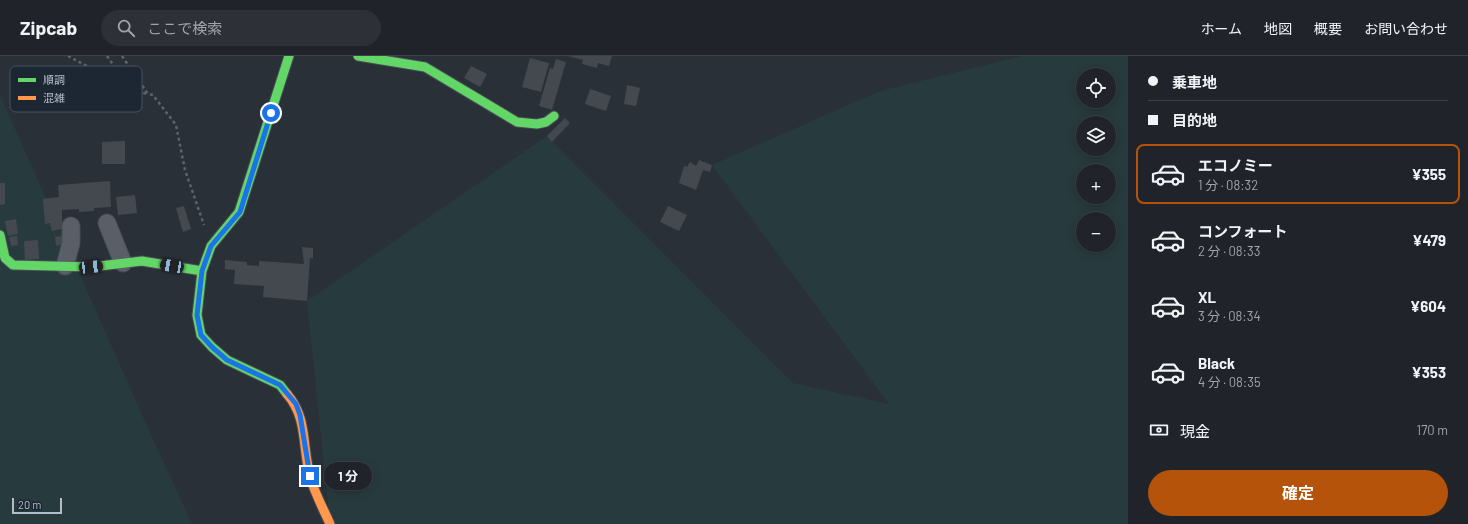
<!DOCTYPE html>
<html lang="ja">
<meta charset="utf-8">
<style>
:root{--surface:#20242a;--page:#2d3036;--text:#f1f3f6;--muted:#a2a4a8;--line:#3d4147;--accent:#b45309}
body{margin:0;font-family:Barlow,"Noto Sans JP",sans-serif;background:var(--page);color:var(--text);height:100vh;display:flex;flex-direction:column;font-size:15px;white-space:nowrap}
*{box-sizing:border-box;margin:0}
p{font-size:13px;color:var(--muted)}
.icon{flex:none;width:22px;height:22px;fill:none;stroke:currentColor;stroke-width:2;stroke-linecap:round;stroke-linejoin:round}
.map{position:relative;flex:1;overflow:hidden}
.details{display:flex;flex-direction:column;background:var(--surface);width:340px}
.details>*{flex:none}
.top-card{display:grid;align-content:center;height:88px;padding:0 20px;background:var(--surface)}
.tools{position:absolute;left:1076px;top:12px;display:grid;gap:8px}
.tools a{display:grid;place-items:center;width:40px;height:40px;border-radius:50%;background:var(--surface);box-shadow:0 2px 10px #0003,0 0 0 1px var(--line);font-size:20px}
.scale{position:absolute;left:12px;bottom:10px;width:50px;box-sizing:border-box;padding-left:4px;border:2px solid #b4bcc9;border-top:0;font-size:11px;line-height:14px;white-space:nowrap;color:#b4bcc9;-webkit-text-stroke:3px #1d2633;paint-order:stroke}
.end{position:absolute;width:18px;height:18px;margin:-9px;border:5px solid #1a73e8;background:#fff;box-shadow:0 0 0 2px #fff}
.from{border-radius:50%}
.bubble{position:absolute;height:28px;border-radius:14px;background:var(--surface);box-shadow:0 2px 10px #0003,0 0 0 1px var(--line);font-size:13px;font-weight:700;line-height:28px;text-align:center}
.car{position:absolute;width:12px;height:24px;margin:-12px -6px;border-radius:5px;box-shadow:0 0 3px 1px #0007;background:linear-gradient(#222 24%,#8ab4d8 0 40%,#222 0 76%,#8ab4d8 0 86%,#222 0)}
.top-card b{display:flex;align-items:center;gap:14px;height:38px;font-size:15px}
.top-card b+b{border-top:1px solid var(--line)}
.top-card i{width:10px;height:10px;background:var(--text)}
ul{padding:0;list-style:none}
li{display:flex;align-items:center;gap:12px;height:60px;margin:0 8px 6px;padding:0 12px;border:2px solid transparent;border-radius:8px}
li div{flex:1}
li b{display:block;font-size:15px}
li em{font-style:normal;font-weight:700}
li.active{border-color:var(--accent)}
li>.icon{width:36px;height:36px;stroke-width:1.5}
.pay{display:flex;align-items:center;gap:10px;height:44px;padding:0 20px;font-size:15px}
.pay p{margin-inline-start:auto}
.action{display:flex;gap:8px;margin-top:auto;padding:8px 20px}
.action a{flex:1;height:46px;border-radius:24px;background:var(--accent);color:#fff;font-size:16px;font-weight:700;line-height:46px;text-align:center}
header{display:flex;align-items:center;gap:24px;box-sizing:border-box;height:56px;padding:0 20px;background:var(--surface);border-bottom:1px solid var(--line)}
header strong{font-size:19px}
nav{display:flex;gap:22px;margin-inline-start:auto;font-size:14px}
.search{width:280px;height:36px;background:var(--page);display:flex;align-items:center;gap:10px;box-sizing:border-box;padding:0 14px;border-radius:22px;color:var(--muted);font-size:15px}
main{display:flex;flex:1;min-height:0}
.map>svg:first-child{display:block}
.green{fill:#273a3e;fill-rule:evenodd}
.building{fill:#444950}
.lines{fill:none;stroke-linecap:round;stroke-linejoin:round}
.street-casing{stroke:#484c53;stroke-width:19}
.fast-casing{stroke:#484c53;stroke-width:11}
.slow-casing{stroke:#484c53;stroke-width:11}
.path{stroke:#5d636a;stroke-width:2.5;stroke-dasharray:3 3;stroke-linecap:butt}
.street{stroke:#5a5e66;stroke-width:17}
.fast{stroke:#63d668;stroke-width:9}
.slow{stroke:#ff974d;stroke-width:9}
.route{stroke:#1a73e8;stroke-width:5}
.key{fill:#1d2633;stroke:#4a5360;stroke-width:1}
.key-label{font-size:11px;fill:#b4bcc9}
</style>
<header>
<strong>Zipcab</strong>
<div class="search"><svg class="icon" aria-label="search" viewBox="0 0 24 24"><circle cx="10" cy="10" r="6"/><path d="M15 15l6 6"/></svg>ここで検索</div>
<nav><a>ホーム</a><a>地図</a><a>概要</a><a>お問い合わせ</a></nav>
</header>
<main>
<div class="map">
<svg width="1128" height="468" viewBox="0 0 1128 468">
<rect width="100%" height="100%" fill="#2a3038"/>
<!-- green -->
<path class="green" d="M1022,0H1128V468H330L307,245L547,80L793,327L889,348L712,109L880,35ZM1083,19H1109V45H1083ZM1083,67H1109V93H1083ZM1083,115H1109V141H1083ZM1083,163H1109V189H1083Z
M0,39L147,370L192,468H0Z"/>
<!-- building -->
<path class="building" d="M568,0H612L609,10L598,7L597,12L582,8L583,4Z
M530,2L549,7L541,36L522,31Z
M556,3L566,6L552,54L539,50L550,12L553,13Z
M471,10L487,18L480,31L464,22Z
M627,29L640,32L636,50L624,48Z
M590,33L611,40L606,55L585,48Z
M565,62L570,67L552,86L547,80Z
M125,85V108H102V86Z
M699,104L712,109L710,116L703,114L696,134L679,127L684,110L687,111L690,106L696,110Z
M110,125L111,151L94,152V155L79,156V153L62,154V173L52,175L50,167L45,168L43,143L59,141L58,129Z
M0,127H5V148L0,149Z
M135,139L137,157L118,159L116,141Z
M184,150L191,173L183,176L176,152Z
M668,150L687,159L679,175L660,166Z
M16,163L18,178L8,180L5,165Z
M17,180L18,189L11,190L9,181Z
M62,180L64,188L56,190L55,181Z
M38,184L39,203L25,204L24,185Z
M302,191L313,192V202H310L307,245L263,241L264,230L234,228L235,214L225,213V204L247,206V209L259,210V205L304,208Z"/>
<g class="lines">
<!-- street casing -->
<g class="street-casing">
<path id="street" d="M107,167L123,207
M65,210L71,187V170"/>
</g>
<!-- fast casing -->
<g class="fast-casing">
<path id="fast" d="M358,0L425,11L517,66L537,68L546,66L554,60
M0,179L5,202L13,209L91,211L142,205L202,215
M287,338L280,329L227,304L212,291L201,279L197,259L202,215L211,190L239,156L289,0"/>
</g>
<!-- slow casing -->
<g class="slow-casing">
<path id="slow" d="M287,338C308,362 302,391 310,420C314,436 323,452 330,468"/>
</g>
<!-- path -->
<path class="path" d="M68,0L130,33L147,38
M107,0L129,31
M122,0L148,38L153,39L176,69L185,114L204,169"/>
<!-- street -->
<use href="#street" class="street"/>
<!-- fast -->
<use href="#fast" class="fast"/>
<!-- slow -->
<use href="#slow" class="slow"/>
</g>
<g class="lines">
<!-- route -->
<path class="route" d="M271,57L240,156L211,190L202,215L197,259L201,279L212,291L227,304L280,329L296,348L300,359L310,420"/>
</g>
<!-- legend -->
<rect x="10" y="10" width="132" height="46" rx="6" class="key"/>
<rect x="18" y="22" width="18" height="4" fill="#63d668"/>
<rect x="18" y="40" width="18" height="4" fill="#ff974d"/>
<g class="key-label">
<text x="43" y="28">順調</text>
<text x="43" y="46">混雑</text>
</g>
</svg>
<div class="tools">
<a><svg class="icon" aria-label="locate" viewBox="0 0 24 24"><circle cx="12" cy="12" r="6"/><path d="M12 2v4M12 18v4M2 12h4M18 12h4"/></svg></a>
<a><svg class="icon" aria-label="layers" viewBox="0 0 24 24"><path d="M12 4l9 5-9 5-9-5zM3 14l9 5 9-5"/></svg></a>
<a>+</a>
<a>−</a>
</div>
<div class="scale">20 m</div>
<i class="end from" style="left:271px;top:57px"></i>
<i class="end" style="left:310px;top:420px"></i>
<div class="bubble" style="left:324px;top:406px;width:48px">1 分</div>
<i class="car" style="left:172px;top:210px;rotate:280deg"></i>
<i class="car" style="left:91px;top:211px;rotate:84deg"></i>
</div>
<section class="details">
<div class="top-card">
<b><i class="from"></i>乗車地</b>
<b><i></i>目的地</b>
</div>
<ul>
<li class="active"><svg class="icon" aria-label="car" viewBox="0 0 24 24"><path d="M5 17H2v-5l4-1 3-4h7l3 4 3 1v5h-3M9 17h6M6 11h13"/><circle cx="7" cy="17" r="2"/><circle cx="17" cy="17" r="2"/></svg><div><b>エコノミー</b><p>1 分 · 08:32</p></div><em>¥355</em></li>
<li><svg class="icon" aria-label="car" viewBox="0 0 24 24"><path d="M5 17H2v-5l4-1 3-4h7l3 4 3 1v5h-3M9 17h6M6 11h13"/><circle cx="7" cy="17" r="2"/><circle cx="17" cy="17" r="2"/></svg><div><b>コンフォート</b><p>2 分 · 08:33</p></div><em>¥479</em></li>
<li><svg class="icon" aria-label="car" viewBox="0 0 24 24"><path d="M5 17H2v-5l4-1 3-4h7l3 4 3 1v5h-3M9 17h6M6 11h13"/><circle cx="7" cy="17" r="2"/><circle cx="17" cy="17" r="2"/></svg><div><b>XL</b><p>3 分 · 08:34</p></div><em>¥604</em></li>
<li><svg class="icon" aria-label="car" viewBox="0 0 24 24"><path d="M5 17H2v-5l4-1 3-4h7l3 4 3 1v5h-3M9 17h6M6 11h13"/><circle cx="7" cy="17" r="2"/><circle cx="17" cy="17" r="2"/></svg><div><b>Black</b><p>4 分 · 08:35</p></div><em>¥353</em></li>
</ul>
<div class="pay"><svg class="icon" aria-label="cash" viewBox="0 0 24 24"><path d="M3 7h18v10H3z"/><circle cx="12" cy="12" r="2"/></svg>現金<p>170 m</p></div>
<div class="action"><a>確定</a></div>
</section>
</main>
